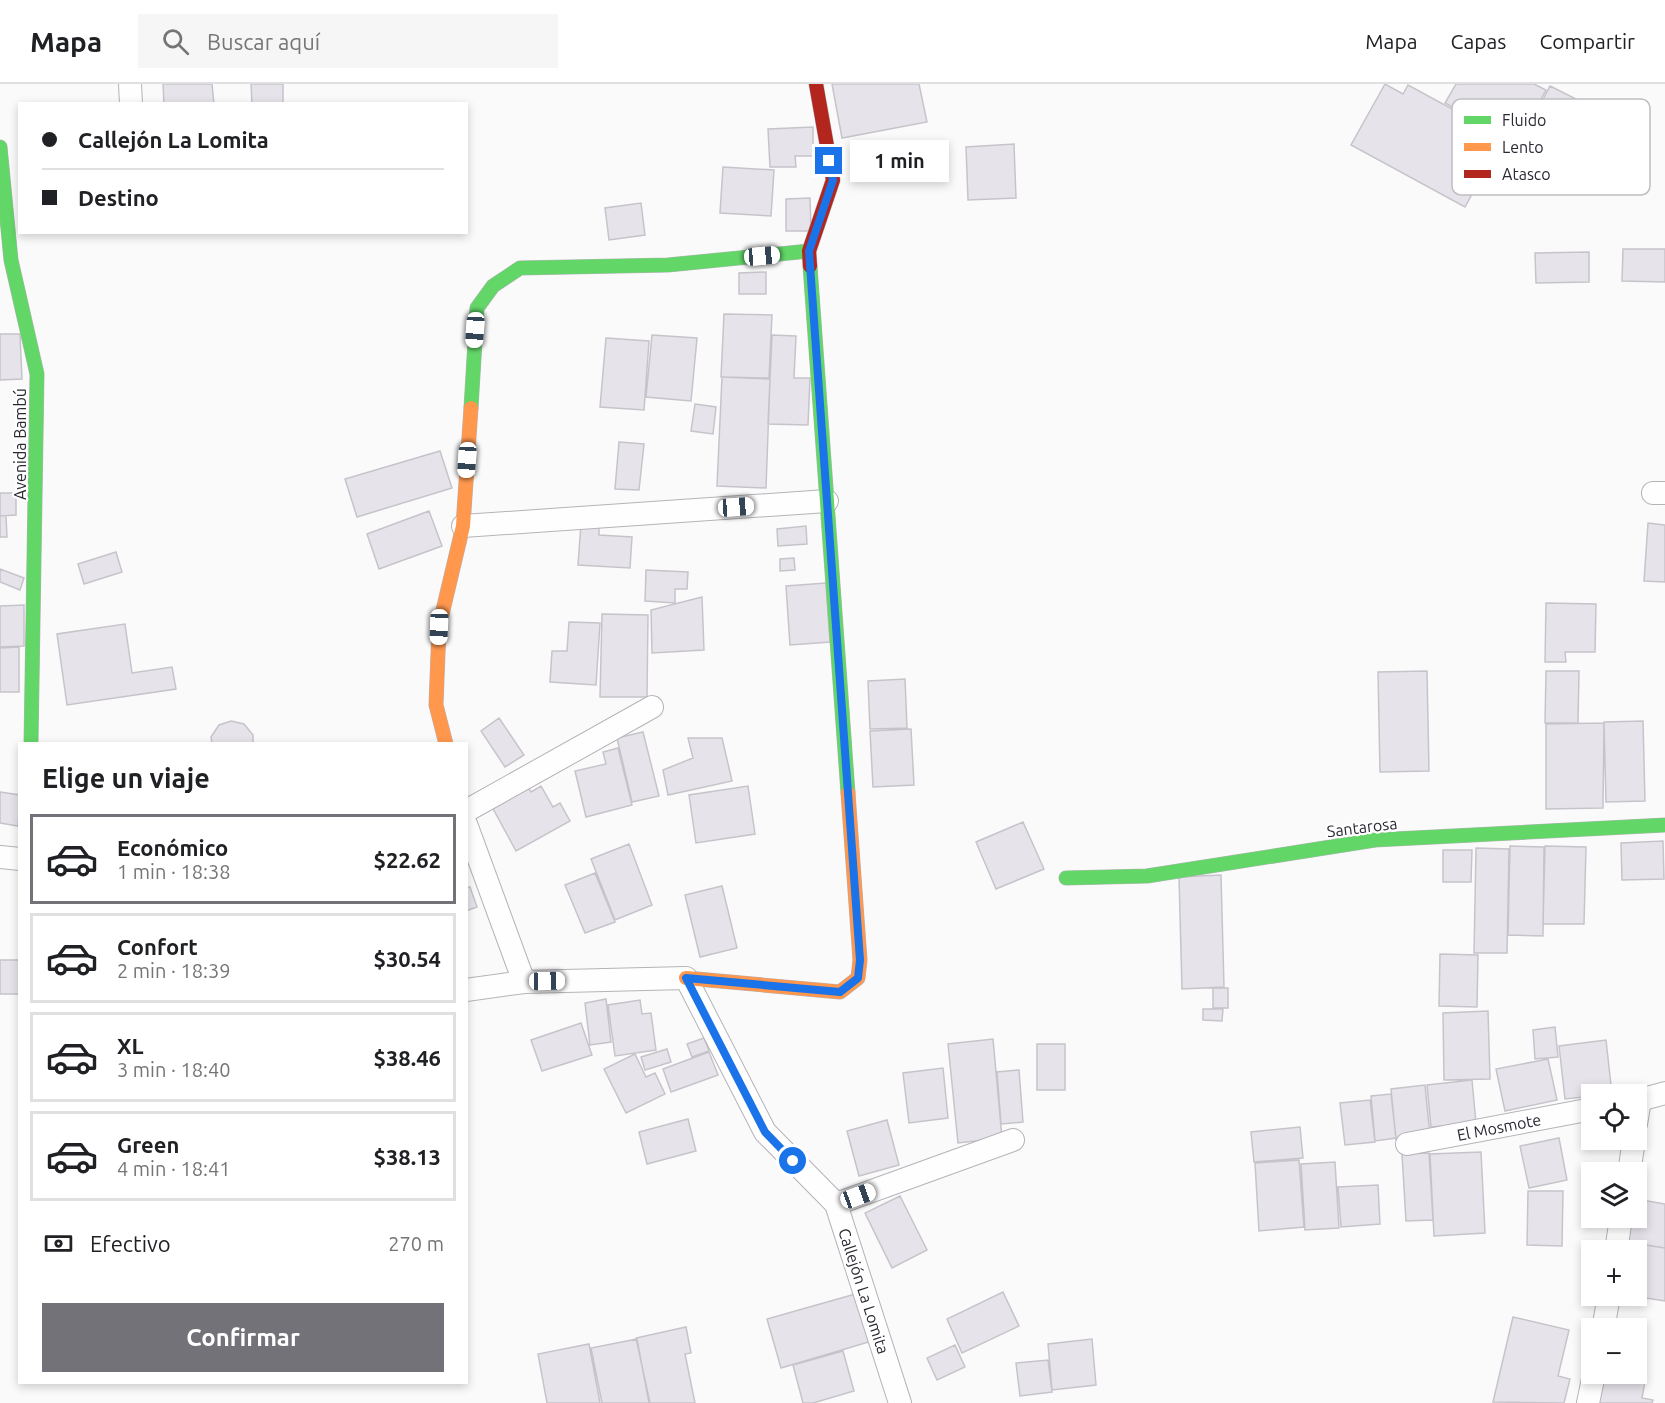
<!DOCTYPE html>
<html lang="es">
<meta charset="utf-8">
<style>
:root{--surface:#fff;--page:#f6f6f6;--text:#202124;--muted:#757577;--line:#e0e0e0;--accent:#737279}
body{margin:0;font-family:Ubuntu,sans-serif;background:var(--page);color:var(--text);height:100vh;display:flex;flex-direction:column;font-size:22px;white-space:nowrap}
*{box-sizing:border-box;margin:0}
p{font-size:20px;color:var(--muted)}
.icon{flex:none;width:33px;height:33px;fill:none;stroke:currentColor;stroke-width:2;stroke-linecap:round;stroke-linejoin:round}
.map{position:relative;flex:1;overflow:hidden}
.panel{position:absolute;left:18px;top:658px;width:450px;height:642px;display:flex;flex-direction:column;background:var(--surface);border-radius:0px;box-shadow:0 3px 9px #0003}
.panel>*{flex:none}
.guide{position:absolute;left:18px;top:18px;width:450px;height:132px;border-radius:0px;box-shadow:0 3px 9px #0003;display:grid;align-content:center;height:132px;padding:0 24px;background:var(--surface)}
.tools{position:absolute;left:1581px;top:1000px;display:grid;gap:12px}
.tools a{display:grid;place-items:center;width:66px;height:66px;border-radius:0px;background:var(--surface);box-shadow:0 3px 9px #0003;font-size:30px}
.end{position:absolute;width:27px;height:27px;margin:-14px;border:8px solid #1a73e8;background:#fff;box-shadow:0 0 0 3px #fff}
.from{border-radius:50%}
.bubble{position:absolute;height:42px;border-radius:0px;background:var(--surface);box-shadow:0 3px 9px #0003;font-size:20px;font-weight:600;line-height:42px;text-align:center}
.car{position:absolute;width:18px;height:36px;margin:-18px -9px;border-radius:8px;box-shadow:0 0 4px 2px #0007;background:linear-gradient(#fff 24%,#345 0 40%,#fff 0 76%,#345 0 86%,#fff 0)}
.guide b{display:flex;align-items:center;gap:21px;height:57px;font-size:22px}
.guide b+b{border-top:2px solid var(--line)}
.guide i{width:15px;height:15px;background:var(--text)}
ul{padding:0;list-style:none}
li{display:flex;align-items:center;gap:18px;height:90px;margin:0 12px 9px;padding:0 12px;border:3px solid var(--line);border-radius:0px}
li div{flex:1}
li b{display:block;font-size:22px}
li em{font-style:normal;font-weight:600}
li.on{border-color:var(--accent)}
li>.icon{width:54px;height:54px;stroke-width:1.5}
h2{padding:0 24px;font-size:27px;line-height:72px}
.pay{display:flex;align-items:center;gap:15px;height:66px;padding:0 24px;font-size:22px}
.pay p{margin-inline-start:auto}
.action{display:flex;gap:12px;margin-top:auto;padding:12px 24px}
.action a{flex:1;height:69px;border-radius:0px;background:var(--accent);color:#fff;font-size:24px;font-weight:600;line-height:69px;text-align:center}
header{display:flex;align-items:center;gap:36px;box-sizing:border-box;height:84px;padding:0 30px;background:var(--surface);border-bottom:2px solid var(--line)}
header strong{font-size:28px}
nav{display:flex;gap:33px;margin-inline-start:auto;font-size:21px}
.search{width:420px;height:54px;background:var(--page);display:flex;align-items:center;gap:15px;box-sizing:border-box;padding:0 21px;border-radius:0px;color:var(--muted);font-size:22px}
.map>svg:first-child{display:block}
.building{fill:#e6e4ea;stroke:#c6c4ca;stroke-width:1.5}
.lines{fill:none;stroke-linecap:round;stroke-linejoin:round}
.street-casing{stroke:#b5b3b9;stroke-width:24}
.fast-casing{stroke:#b5b3b9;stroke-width:15}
.slow-casing{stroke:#b5b3b9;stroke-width:15}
.jam-casing{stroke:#b5b3b9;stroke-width:15}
.street{stroke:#fefefe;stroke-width:22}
.fast{stroke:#63d668;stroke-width:14}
.slow{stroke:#ff974d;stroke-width:14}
.jam{stroke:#b3261e;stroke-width:14}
.route{stroke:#1a73e8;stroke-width:8}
.labels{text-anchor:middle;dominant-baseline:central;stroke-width:4.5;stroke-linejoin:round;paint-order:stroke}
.street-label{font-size:16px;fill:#2b2833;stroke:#fff}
.key{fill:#fff;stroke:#bfbec2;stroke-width:1.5}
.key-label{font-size:16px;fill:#2b2833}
</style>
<header>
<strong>Mapa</strong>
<div class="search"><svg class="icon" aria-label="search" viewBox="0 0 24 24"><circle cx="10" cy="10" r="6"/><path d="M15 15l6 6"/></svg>Buscar aquí</div>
<nav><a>Mapa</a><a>Capas</a><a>Compartir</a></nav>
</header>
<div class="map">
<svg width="1665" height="1319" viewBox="0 0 1665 1319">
<rect width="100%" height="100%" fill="#fafafa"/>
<!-- building -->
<path class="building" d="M163,0H212L214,20H164Z
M251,0H283V20H252Z
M832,0H919L927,38L842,54Z
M1385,0L1403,10L1408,1L1467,33L1465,37L1483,47L1477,58L1495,68L1465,123L1351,61Z
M1456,0H1534L1546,6L1509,73L1482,58L1490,43L1445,19Z
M1550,2L1594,24L1558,96L1513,73Z
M813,43V72H795L796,83H770L768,45Z
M1014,60L1016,114L968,116L966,63Z
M723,83L774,86L771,132L720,129Z
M810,114L811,147H786V115Z
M641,119L645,151L609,156L605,124Z
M1623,165H1665V198L1622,197Z
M1589,168V198L1536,199L1535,169Z
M766,188V210H739V189Z
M724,230L772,231L769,294L721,293Z
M0,250H20L22,295L0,296Z
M652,251L697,254L691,317L646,313Z
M772,251L796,252L794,294H810L808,341L768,340Z
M606,254L649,257L644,326L600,323Z
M722,293L770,295L766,404L717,402Z
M695,320L716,323L713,350L691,347Z
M619,358L644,360L639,406L615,405Z
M440,367L452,404L357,433L345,395Z
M0,409H16V431L0,432Z
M429,427L442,462L379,485L367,450Z
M0,432H6L7,453H0Z
M1648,439L1665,441V498L1644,497Z
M581,440L599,441V451L632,453L630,484L578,481Z
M806,442L807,460L778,462L777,445Z
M116,468L122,488L84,500L78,480Z
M794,474L795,486L780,487V475Z
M0,485L24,494L20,506L0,498Z
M646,486L688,488L687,505H675V519L645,517Z
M826,499L830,558L790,561L786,502Z
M702,513L704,566L652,569L651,526Z
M1546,519L1596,520L1595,568H1565L1566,578H1545Z
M24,521V562L0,563V522Z
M602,530L648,531L647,613H600Z
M569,538L600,539L596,601L550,598L552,567H567Z
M125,540L132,589L172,583L176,605L67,621L57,550Z
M19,563V608H0V564Z
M1427,587L1429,687L1380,688L1378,588Z
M1546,587H1579L1578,639H1545Z
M905,595L907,644L870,645L868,597Z
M499,634L524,671L505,683L481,647Z
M231,637L244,640L253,651V660H212L211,653L219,641Z
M1643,637L1645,717L1606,718L1604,638Z
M1604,639L1603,724L1546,725V640Z
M911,645L914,701L873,703L870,647Z
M643,648L659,712L632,718L617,654Z
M688,654H722L732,697L668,711L663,686L693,674Z
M618,664L632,721L586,733L575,687L606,680L603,668Z
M527,701L531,708L541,702L553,723L560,719L570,737L516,767L491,721Z
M748,702L755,750L696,759L689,711Z
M0,708L20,711L18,742L0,739Z
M1023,738L1044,785L996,805L976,758Z
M1663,757L1664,795L1622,796L1621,759Z
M629,760L652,821L615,836L591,775Z
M1510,762L1544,763L1543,852L1508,851Z
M1545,762L1586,763L1584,840H1543Z
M1476,764L1509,765L1507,869H1474Z
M1443,766H1472L1471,798H1443Z
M595,789L615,838L585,849L565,801Z
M1221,791L1224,903L1182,905L1179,793Z
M722,802L737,864L700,873L685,811Z
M470,803L477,823L466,827V804Z
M1440,870L1478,871L1477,923L1439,922Z
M0,876H20V910H0Z
M1213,904H1228V924H1213Z
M606,915L611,958L590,961L585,919Z
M640,916L642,930L651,929L656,966L615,972L608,921Z
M1203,925H1223L1222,937L1203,936Z
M1488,927L1490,995L1444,996L1443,929Z
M581,939L592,971L542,987L531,956Z
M1555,943L1558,973L1535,975L1533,946Z
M704,954L709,967L692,973L687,960Z
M993,955L1002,1054L958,1059L948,960Z
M1606,956L1612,1010L1565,1015L1559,962Z
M1037,960H1065V1006H1037Z
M667,965L671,978L645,986L641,973Z
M709,968L718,991L671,1008L663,985Z
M635,970L646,993L655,989L665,1010L626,1029L604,985Z
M1548,975L1557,1016L1505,1027L1496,985Z
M943,984L948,1034L909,1039L903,989Z
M1019,986L1023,1038L1001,1040L997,988Z
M1472,996L1476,1039L1431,1043L1427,1001Z
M1425,1001L1430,1052L1396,1056L1391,1005Z
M1391,1010L1396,1054L1375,1057L1371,1012Z
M1370,1016L1375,1058L1345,1061L1340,1019Z
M688,1035L696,1067L647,1080L639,1048Z
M887,1036L899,1081L859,1092L847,1047Z
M1300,1043L1303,1074L1254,1078L1251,1048Z
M1559,1054L1567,1096L1529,1104L1520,1062Z
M1481,1068L1485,1149L1434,1152L1430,1070Z
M1429,1069L1433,1136L1406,1137L1402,1070Z
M1299,1076L1304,1143L1259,1147L1255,1079Z
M1335,1078L1339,1144L1305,1146L1301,1080Z
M1378,1101L1380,1140L1341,1143L1338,1103Z
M1528,1107H1563L1562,1162L1527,1161Z
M900,1112L927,1166L892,1184L865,1129Z
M1636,1115L1665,1120V1164L1628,1158L1632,1134H1636Z
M1625,1158L1665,1164V1217L1633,1212H1636V1167H1623Z
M1003,1208L1019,1242L962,1269L947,1235Z
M859,1209L872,1257L781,1284L767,1235Z
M1513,1233L1569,1246L1558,1292L1570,1295L1564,1319L1493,1318Z
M686,1243L691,1269L685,1270L695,1319H650L636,1254Z
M637,1255L649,1319H602L591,1264Z
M1092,1255L1096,1301L1052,1306L1048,1260Z
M589,1260L600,1319H547L538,1270Z
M955,1261L965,1283L937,1296L927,1274Z
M843,1267L854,1307L813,1319H803L793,1281Z
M1048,1276L1052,1308L1020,1312L1016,1279Z
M1602,1290L1645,1297L1642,1314L1653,1316L1652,1319H1596Z"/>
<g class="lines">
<!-- street casing -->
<g class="street-casing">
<path id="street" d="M130,0L131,20
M1653,409H1665
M463,442L827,417
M466,727L652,623
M466,740L524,898
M0,773L20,775
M466,906L524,898L686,894L765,1048L836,1120L900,1319
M1636,1017L1665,1009
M1636,1040L1640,1016
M1407,1060L1592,1025
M1629,1089L1634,1056
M836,1120L1013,1056
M1616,1167L1621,1134
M1603,1245L1609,1212
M1588,1319L1594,1290"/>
</g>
<!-- fast casing -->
<g class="fast-casing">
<path id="fast" d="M0,63L11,176L37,290L31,660
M810,182L848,709
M471,324L477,224L493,202L520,184L668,181L809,167
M1066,794L1147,792L1375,756L1665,741"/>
</g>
<!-- slow casing -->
<g class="slow-casing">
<path id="slow" d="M446,660L436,621L439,543L463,442L471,324
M686,894L840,908L858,894L860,876L848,709"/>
</g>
<!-- jam casing -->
<g class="jam-casing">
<path id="jam" d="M810,182L809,167L833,96L816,0"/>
</g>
<!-- street -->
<use href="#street" class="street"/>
<!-- fast -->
<use href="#fast" class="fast"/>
<!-- slow -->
<use href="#slow" class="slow"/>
<!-- jam -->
<use href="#jam" class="jam"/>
</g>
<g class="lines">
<!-- route -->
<path class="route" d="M793,1077L765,1048L686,894L840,908L858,894L860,876L809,167L833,96L829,77"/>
</g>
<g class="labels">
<!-- street labels -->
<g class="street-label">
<text transform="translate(20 360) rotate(-90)">Avenida Bambú</text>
<text transform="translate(1362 743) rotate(-7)">Santarosa</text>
<text transform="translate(1499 1043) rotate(-11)">El Mosmote</text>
<text transform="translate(864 1207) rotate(72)">Callejón La Lomita</text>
</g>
</g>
<!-- legend -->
<rect x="1452" y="15" width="198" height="96" rx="9" class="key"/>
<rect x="1464" y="32" width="27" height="8" fill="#63d668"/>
<rect x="1464" y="59" width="27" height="8" fill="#ff974d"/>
<rect x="1464" y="86" width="27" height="8" fill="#b3261e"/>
<g class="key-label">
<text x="1502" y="42">Fluido</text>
<text x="1502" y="69">Lento</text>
<text x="1502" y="96">Atasco</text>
</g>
</svg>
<div class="tools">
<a><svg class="icon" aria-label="locate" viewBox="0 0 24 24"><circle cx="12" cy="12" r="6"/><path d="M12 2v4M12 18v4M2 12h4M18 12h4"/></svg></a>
<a><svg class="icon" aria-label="layers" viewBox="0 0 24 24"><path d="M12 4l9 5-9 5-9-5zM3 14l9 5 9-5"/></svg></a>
<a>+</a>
<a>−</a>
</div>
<i class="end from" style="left:793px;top:1077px"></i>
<i class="end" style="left:829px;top:77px"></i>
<div class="bubble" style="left:850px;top:56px;width:99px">1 min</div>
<i class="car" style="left:762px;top:172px;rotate:85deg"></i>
<i class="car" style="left:475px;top:246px;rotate:184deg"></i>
<i class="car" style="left:467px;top:376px;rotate:184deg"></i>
<i class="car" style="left:736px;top:423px;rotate:86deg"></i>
<i class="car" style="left:439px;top:543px;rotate:182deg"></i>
<i class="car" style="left:547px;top:897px;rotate:89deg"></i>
<i class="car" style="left:858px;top:1112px;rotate:70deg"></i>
<div class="guide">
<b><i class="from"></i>Callejón La Lomita</b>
<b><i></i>Destino</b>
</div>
<section class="panel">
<h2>Elige un viaje</h2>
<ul>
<li class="on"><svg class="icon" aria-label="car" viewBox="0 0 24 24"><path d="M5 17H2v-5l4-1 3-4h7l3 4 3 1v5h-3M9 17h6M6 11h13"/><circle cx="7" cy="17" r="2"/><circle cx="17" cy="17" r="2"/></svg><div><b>Económico</b><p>1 min · 18:38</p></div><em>$22.62</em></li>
<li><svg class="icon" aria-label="car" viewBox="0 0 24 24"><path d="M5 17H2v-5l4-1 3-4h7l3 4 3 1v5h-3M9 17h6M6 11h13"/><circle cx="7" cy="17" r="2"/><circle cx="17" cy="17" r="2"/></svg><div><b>Confort</b><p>2 min · 18:39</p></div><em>$30.54</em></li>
<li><svg class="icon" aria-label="car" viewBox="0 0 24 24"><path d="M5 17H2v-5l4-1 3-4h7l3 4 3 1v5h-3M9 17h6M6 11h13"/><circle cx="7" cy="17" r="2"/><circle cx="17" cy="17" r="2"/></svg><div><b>XL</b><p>3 min · 18:40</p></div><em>$38.46</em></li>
<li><svg class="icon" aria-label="car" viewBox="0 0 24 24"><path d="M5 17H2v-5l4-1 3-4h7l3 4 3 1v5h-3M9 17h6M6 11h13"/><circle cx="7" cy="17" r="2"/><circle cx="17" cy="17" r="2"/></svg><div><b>Green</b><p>4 min · 18:41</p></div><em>$38.13</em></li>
</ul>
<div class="pay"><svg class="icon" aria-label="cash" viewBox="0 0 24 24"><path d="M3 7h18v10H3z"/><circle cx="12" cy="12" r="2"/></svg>Efectivo<p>270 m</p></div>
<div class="action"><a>Confirmar</a></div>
</section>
</div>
